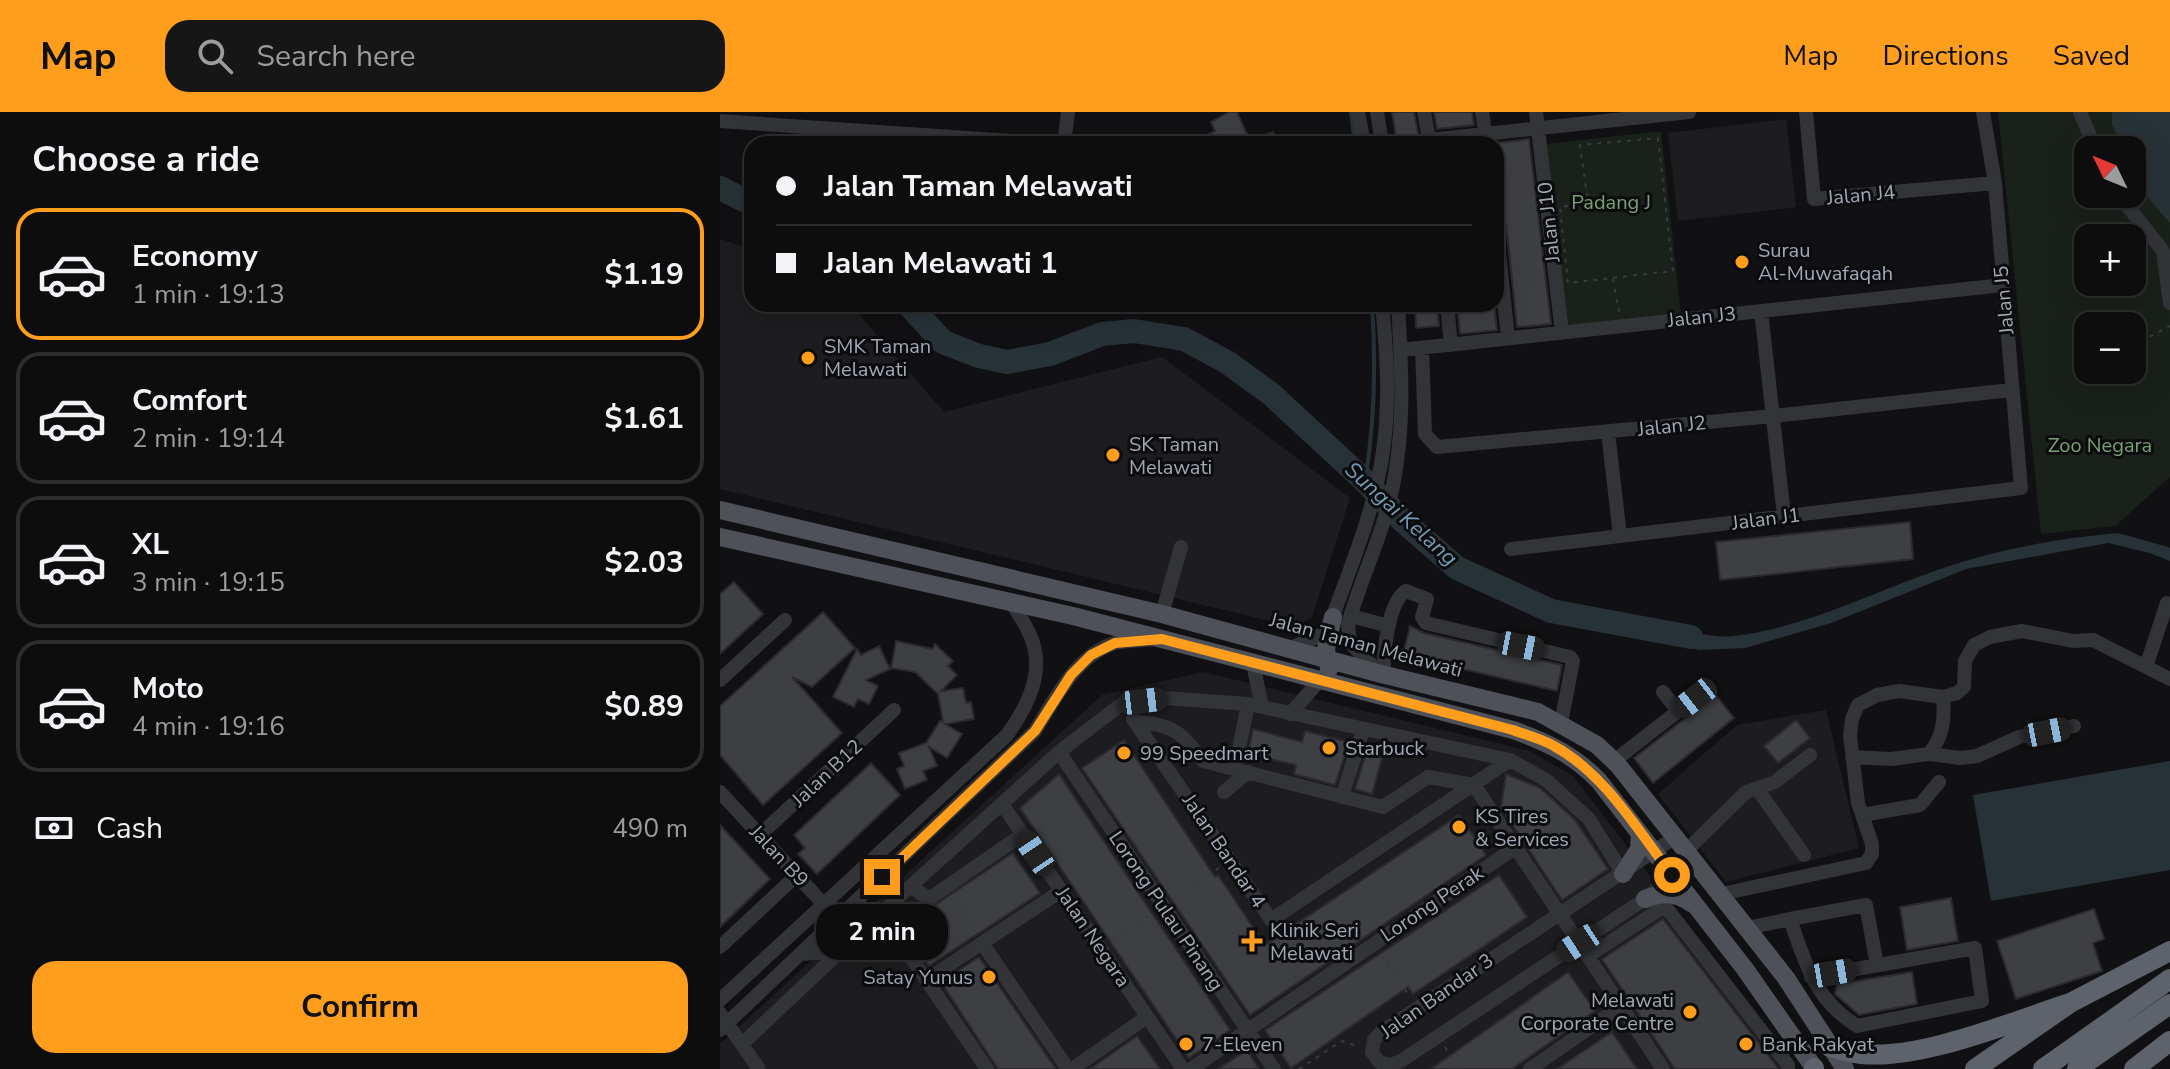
<!DOCTYPE html>
<meta charset="utf-8">
<style>
:root{--surface:#0d0d0e;--page:#161617;--text:#f1f3f6;--muted:#9a9c9e;--line:#2d2d2e;--accent:#ff9e1d}
body{margin:0;font-family:"Nunito Sans",sans-serif;background:var(--page);color:var(--text);height:100vh;display:flex;flex-direction:column;font-size:30px;white-space:nowrap}
*{box-sizing:border-box;margin:0}
p{font-size:26px;color:var(--muted)}
.icon{flex:none;width:44px;height:44px;fill:none;stroke:currentColor;stroke-width:2;stroke-linecap:round;stroke-linejoin:round}
.map{position:relative;flex:1;overflow:hidden}
.side{display:flex;flex-direction:column;background:var(--surface);width:720px}
.side>*{flex:none}
.guide{position:absolute;left:24px;top:24px;width:760px;height:176px;border-radius:24px;box-shadow:0 8px 32px #0002,0 0 0 2px var(--line);display:grid;align-content:center;height:176px;padding:0 32px;background:var(--surface)}
.needle{width:52px;rotate:313deg}
.tools{position:absolute;left:1354px;top:24px;display:grid;gap:16px}
.tools a{display:grid;place-items:center;width:72px;height:72px;border-radius:16px;background:var(--surface);box-shadow:0 8px 32px #0002,0 0 0 2px var(--line);font-size:40px}
.end{position:absolute;width:36px;height:36px;margin:-18px;border:10px solid #ff9e1d;background:#111;box-shadow:0 0 0 4px #111}
.from{border-radius:50%}
.bubble{position:absolute;height:56px;border-radius:24px;background:var(--surface);box-shadow:0 8px 32px #0002,0 0 0 2px var(--line);font-size:26px;font-weight:700;line-height:56px;text-align:center}
.car{position:absolute;width:24px;height:48px;margin:-24px -12px;border-radius:10px;box-shadow:0 0 6px 2px #0007;background:linear-gradient(#222 24%,#8ab4d8 0 40%,#222 0 76%,#8ab4d8 0 86%,#222 0)}
.guide b{display:flex;align-items:center;gap:28px;height:76px;font-size:30px}
.guide b+b{border-top:2px solid var(--line)}
.guide i{width:20px;height:20px;background:var(--text)}
ul{padding:0;list-style:none}
li{display:flex;align-items:center;gap:24px;height:132px;margin:0 16px 12px;padding:0 16px;border:4px solid var(--line);border-radius:24px}
li div{flex:1}
li b{display:block;font-size:30px}
li em{font-style:normal;font-weight:700}
li.active{border-color:var(--accent)}
li>.icon{width:72px;height:72px;stroke-width:1.5}
h2{padding:0 32px;font-size:36px;line-height:96px}
.pay{display:flex;align-items:center;gap:20px;height:88px;padding:0 32px;font-size:30px}
.pay p{margin-inline-start:auto}
.cta{display:flex;gap:16px;margin-top:auto;padding:16px 32px}
.cta a{flex:1;height:92px;border-radius:24px;background:var(--accent);color:#111;font-size:32px;font-weight:700;line-height:92px;text-align:center}
header{display:flex;align-items:center;gap:48px;box-sizing:border-box;height:112px;padding:0 40px;background:var(--accent);color:#111}
header strong{font-size:38px}
nav{display:flex;gap:44px;margin-inline-start:auto;font-size:28px}
.search{width:560px;height:72px;background:var(--page);display:flex;align-items:center;gap:20px;box-sizing:border-box;padding:0 28px;border-radius:24px;color:var(--muted);font-size:30px}
main{display:flex;flex:1;min-height:0}
.map>svg:first-child{display:block}
.built{fill:#1d1d20}
.green{fill:#19211a;fill-rule:evenodd}
.water{fill:#273237}
.lines{fill:none;stroke-linecap:round;stroke-linejoin:round}
.stream{stroke:#273237;stroke-width:4}
.river{stroke:#273237;stroke-width:24}
.building{fill:#3d3f43;stroke:#2b2b2f;stroke-width:2}
.path{stroke:#383b3f;stroke-width:2;stroke-dasharray:4 6;stroke-linecap:butt}
.minor{stroke:#323438;stroke-width:14}
.major{stroke:#4e5158;stroke-width:18}
.highway{stroke:#5e626a;stroke-width:20}
.route{stroke:#ff9e1d;stroke-width:10}
.poi-dot{fill:#ff9e1d;stroke:#0c0c0e;stroke-width:3}
.labels{text-anchor:middle;dominant-baseline:central;stroke-width:6;stroke-linejoin:round;paint-order:stroke}
.street-label{font-size:20px;fill:#a1a9b5;stroke:#0c0c0e}
.park-label{font-size:20px;fill:#78a276;stroke:#0c0c0e}
.poi-label{font-size:20px;fill:#a1a9b5;stroke:#0c0c0e;text-anchor:start}
.water-label{font-size:22px;font-style:italic;fill:#749cb4;stroke:#0c0c0e}
</style>
<header>
<strong>Map</strong>
<div class="search"><svg class="icon" aria-label="search" viewBox="0 0 24 24"><circle cx="10" cy="10" r="6"/><path d="M15 15l6 6"/></svg>Search here</div>
<nav><a>Map</a><a>Directions</a><a>Saved</a></nav>
</header>
<main>
<section class="side">
<h2>Choose a ride</h2>
<ul>
<li class="active"><svg class="icon" aria-label="car" viewBox="0 0 24 24"><path d="M5 17H2v-5l4-1 3-4h7l3 4 3 1v5h-3M9 17h6M6 11h13"/><circle cx="7" cy="17" r="2"/><circle cx="17" cy="17" r="2"/></svg><div><b>Economy</b><p>1 min · 19:13</p></div><em>$1.19</em></li>
<li><svg class="icon" aria-label="car" viewBox="0 0 24 24"><path d="M5 17H2v-5l4-1 3-4h7l3 4 3 1v5h-3M9 17h6M6 11h13"/><circle cx="7" cy="17" r="2"/><circle cx="17" cy="17" r="2"/></svg><div><b>Comfort</b><p>2 min · 19:14</p></div><em>$1.61</em></li>
<li><svg class="icon" aria-label="car" viewBox="0 0 24 24"><path d="M5 17H2v-5l4-1 3-4h7l3 4 3 1v5h-3M9 17h6M6 11h13"/><circle cx="7" cy="17" r="2"/><circle cx="17" cy="17" r="2"/></svg><div><b>XL</b><p>3 min · 19:15</p></div><em>$2.03</em></li>
<li><svg class="icon" aria-label="car" viewBox="0 0 24 24"><path d="M5 17H2v-5l4-1 3-4h7l3 4 3 1v5h-3M9 17h6M6 11h13"/><circle cx="7" cy="17" r="2"/><circle cx="17" cy="17" r="2"/></svg><div><b>Moto</b><p>4 min · 19:16</p></div><em>$0.89</em></li>
</ul>
<div class="pay"><svg class="icon" aria-label="cash" viewBox="0 0 24 24"><path d="M3 7h18v10H3z"/><circle cx="12" cy="12" r="2"/></svg>Cash<p>490 m</p></div>
<div class="cta"><a>Confirm</a></div>
</section>
<div class="map">
<svg width="1450" height="957" viewBox="0 0 1450 957">
<rect width="100%" height="100%" fill="#111113"/>
<!-- built -->
<path class="built" d="M1066,7L1076,95L958,109L948,21Z
M0,127L32,137V192H130L224,300L442,245L630,386L592,505L575,515L0,377Z
M483,560L810,639L853,664L1073,950L1074,957H0V932L382,583Z
M1106,598L1139,736L1006,770L938,682L1017,613Z"/>
<!-- green -->
<path class="green" d="M1278,0H1450V365L1395,414L1321,422ZM1368,38H1412V82H1368ZM1368,126H1412V170H1368ZM1368,214H1412V258H1368Z
M941,19L961,203L847,217L826,32Z"/>
<!-- water -->
<path class="water" d="M1392,0H1450V111L1418,74L1412,62V38H1406L1392,13Z
M1398,421L1448,435L1450,436V449L1430,441L1388,431L1246,457L1111,511L1025,536L979,538L941,526V516C966,517 990,527 1014,524C1078,517 1141,486 1201,464C1264,440 1330,427 1398,421Z
M1450,649V758L1271,789L1253,683Z"/>
<g class="lines">
<!-- stream -->
<path class="stream" d="M631,0L635,32
M645,369C655,310 656,252 652,192"/>
<!-- river -->
<path class="river" d="M0,76L32,92
M188,192L223,230L259,244L287,250L330,242L382,222L414,219L464,227L507,250L551,282L645,369L683,409L737,456L831,499L971,525"/>
</g>
<!-- building -->
<path class="building" d="M509,0H517L530,29L553,20L557,32H467L495,19L491,10Z
M672,0H694L700,32H677Z
M714,0H752L754,13L717,17Z
M809,27L831,212L797,215L786,112L780,104L776,73V36L777,31Z
M695,192H717L719,214L696,216Z
M737,192H774L777,218L740,222Z
M1190,410L1193,447L1000,468L996,430Z
M14,470L43,502L0,542V482Z
M103,500L135,536L92,575L72,565L122,621L43,693L0,643V594Z
M690,514L704,521L842,553L837,579L683,543Z
M176,529L213,537L215,532L233,549L228,554L237,563L221,579L243,576L246,591L251,590L254,607L225,612L242,622L227,646L209,635L217,654L203,659L207,668L185,677L177,657L184,654L179,641L206,631L220,609L223,610L218,582L195,560L171,556Z
M159,534L170,557L146,568L158,574L149,592L138,587L134,595L113,585L137,537L141,543Z
M991,577L1014,606L933,671L914,646L981,594L984,589V582Z
M1076,608L1090,626L1058,651L1044,634Z
M533,617L582,630L585,619L629,630L615,673L574,662L576,653L528,642Z
M404,628L495,765L498,763L545,833L739,703L766,743L530,903L362,656Z
M648,635L664,639L652,682L635,677Z
M151,651L180,683L97,762L78,742L85,736L74,723Z
M339,662L510,918L469,946L300,696Z
M786,662L820,676L855,708L888,757L842,788L781,695Z
M0,713L50,767L0,815Z
M293,741L320,781L209,854L182,815Z
M779,763L807,805L693,882L688,875L571,956L545,918Z
M1231,786L1238,829L1187,838L1180,795Z
M1374,797L1384,827L1373,831L1382,859L1296,887L1277,829Z
M943,807L1058,956V957H955L882,847Z
M259,845L336,957H278L221,870Z
M848,860L875,899L792,957H711Z
M1192,860L1197,892L1139,903L1115,882L1117,872Z
M892,920L917,957H837Z
M417,924L440,957H370Z
M527,938L539,957H498Z"/>
<g class="lines">
<!-- path -->
<path class="path" d="M938,26L953,159L848,171L840,95L868,91L860,33Z
M893,167L899,200
M1412,234L1450,214
M454,786L499,756
M550,821V825L577,867
M392,829L433,801
M662,844L690,885
M725,935L739,957
M579,957L622,929L637,934"/>
<!-- minor -->
<path class="minor" d="M638,0L644,32
M657,0L662,32
M704,0L710,32
M762,0L767,32
M816,0L842,221
M1086,0L1094,87L1275,71
M1360,0L1376,38
M0,9L334,32
M709,28L969,0
M344,32L348,0
M1398,82L1443,139L1450,191
M776,113L788,226
M727,192L731,233
M1041,199L1064,404
M702,236L705,322L717,335L1053,304L1291,278
M681,238L1283,173
M888,320L900,424
M791,437L1301,376L1275,71L1263,0
M442,502L461,435
M631,504L669,514
M570,536L600,524L611,509C631,454 655,397 663,339C670,291 667,241 662,192
M533,552L542,595
M1426,555L1447,491
M658,559L630,531L628,512C639,473 657,435 668,395C686,328 682,260 678,192
M664,562C663,542 668,490 686,479L707,487L702,505L706,511L850,545L853,549L841,611
M0,568L65,508
M943,580L958,599
M570,602L600,568
M413,607L551,808L790,648
M415,610C451,611 463,621 483,649L663,695L708,665L754,673L943,957
M339,640L554,957
M1209,642L1240,646L1257,644L1299,625L1354,614
M1132,645L1171,647L1209,642C1223,625 1225,607 1223,585
M894,649L975,586
M515,657L528,592
M1038,678L1084,743
M0,680L109,798
M504,680L528,660
M622,685L643,618
M282,692L463,957
M1142,703L1200,693L1219,670
M40,723L174,598
M957,724L660,921L654,928L652,940L659,950L670,953L681,949L925,787L974,746
M967,738L1026,680L1055,670L1090,643
M191,774L209,787L303,722
M341,779L262,831L348,957
M1001,782L1146,751L1152,742V732L1138,691L1130,623L1132,607L1138,593L1157,583L1179,579L1223,585L1237,581L1244,575L1245,549L1254,533L1270,525L1302,519L1353,529L1373,528L1450,567
M161,801L267,957
M1070,807L1146,793L1157,853
M1027,816L1070,807C1085,851 1095,888 1137,914L1262,889L1255,836L1091,865
M0,835L77,763
M81,842L121,839
M868,844L945,794L1068,953V957
M206,868L262,831
M0,888L287,623C308,594 326,558 310,523C305,511 297,500 291,490
M0,901L39,957
M0,918L315,619C335,587 356,543 395,531C407,528 421,529 433,527
M22,932L161,801L339,640L403,591L444,586L528,592L790,648L826,668L869,707L903,762
M352,957L427,905
M471,957L796,735
M810,957L901,894"/>
<!-- major -->
<path class="major" d="M0,398L442,502L661,562L818,600L877,633L898,653L1066,866L1125,957
M0,425L353,504L793,618C827,630 854,643 879,669L1025,857L1095,957
M609,557L606,537L613,505
M903,762L919,737L920,722
M925,787C943,780 955,780 971,791"/>
<!-- highway -->
<path class="highway" d="M1110,935C1120,938 1130,941 1141,942C1202,948 1291,910 1350,891
M1094,957V956
M1255,957L1350,891L1450,839
M1323,957L1450,867
M1357,957L1450,892
M1414,957L1450,929"/>
</g>
<g class="lines">
<!-- route -->
<path class="route" d="M162,765L315,619L351,563L371,543L395,531L442,527L793,618C806,623 822,627 834,634C885,662 917,717 952,763"/>
</g>
<!-- markers -->
<g class="poi-dot">
<circle cx="1022" cy="150" r="8"/>
<circle cx="88" cy="246" r="8"/>
<circle cx="393" cy="343" r="8"/>
<circle cx="609" cy="636" r="8"/>
<circle cx="404" cy="641" r="8"/>
<circle cx="739" cy="715" r="8"/>
<path d="M528 817h8v8h8v8h-8v8h-8v-8h-8v-8h8z"/>
<circle cx="269" cy="865" r="8"/>
<circle cx="970" cy="900" r="8"/>
<circle cx="466" cy="932" r="8"/>
<circle cx="1026" cy="932" r="8"/>
</g>
<g class="labels">
<!-- street labels -->
<g class="street-label">
<text transform="translate(1141 83) rotate(-5)">Jalan J4</text>
<text transform="translate(829 110) rotate(-96)">Jalan J10</text>
<text transform="translate(1284 188) rotate(-95)">Jalan J5</text>
<text transform="translate(982 205) rotate(-6)">Jalan J3</text>
<text transform="translate(952 314) rotate(-6)">Jalan J2</text>
<text transform="translate(1046 407) rotate(-7)">Jalan J1</text>
<text transform="translate(646 533) rotate(15)">Jalan Taman Melawati</text>
<text transform="translate(107 661) rotate(-43)">Jalan B12</text>
<text transform="translate(504 739) rotate(56)">Jalan Bandar 4</text>
<text transform="translate(59 744) rotate(47)">Jalan B9</text>
<text transform="translate(712 792) rotate(-34)">Lorong Perak</text>
<text transform="translate(446 799) rotate(56)">Lorong Pulau Pinang</text>
<text transform="translate(373 825) rotate(56)">Jalan Negara</text>
<text transform="translate(717 884) rotate(-35)">Jalan Bandar 3</text>
</g>
<!-- park labels -->
<g class="park-label">
<text x="891" y="90">Padang J</text>
<text x="1380" y="333">Zoo Negara</text>
</g>
<!-- poi labels -->
<g class="poi-label">
<text x="1038" y="138">Surau<tspan x="1038" dy="23">Al-Muwafaqah</tspan></text>
<text x="104" y="234">SMK Taman<tspan x="104" dy="23">Melawati</tspan></text>
<text x="409" y="332">SK Taman<tspan x="409" dy="23">Melawati</tspan></text>
<text x="625" y="636">Starbuck</text>
<text x="420" y="641">99 Speedmart</text>
<text x="755" y="704">KS Tires<tspan x="755" dy="23">&amp; Services</tspan></text>
<text x="550" y="818">Klinik Seri<tspan x="550" dy="23">Melawati</tspan></text>
<text x="253" y="865" text-anchor="end">Satay Yunus</text>
<text x="954" y="888" text-anchor="end">Melawati<tspan x="954" dy="23">Corporate Centre</tspan></text>
<text x="482" y="932">7-Eleven</text>
<text x="1042" y="932">Bank Rakyat</text>
</g>
<!-- water labels -->
<g class="water-label">
<text transform="translate(681 402) rotate(42)">Sungai Kelang</text>
</g>
</g>
</svg>
<div class="tools">
<a><svg class="needle" viewBox="-14 -14 28 28"><path d="M0-13l5 13h-10z" fill="#e53935"/><path d="M0 13l5-13h-10z" fill="#9a9c9e"/></svg></a>
<a>+</a>
<a>−</a>
</div>
<i class="end from" style="left:952px;top:763px"></i>
<i class="end" style="left:162px;top:765px"></i>
<div class="bubble" style="left:96px;top:792px;width:132px">2 min</div>
<i class="car" style="left:801px;top:534px;rotate:101deg"></i>
<i class="car" style="left:975px;top:586px;rotate:232deg"></i>
<i class="car" style="left:423px;top:589px;rotate:83deg"></i>
<i class="car" style="left:1327px;top:620px;rotate:79deg"></i>
<i class="car" style="left:315px;top:741px;rotate:326deg"></i>
<i class="car" style="left:859px;top:831px;rotate:237deg"></i>
<i class="car" style="left:1113px;top:861px;rotate:80deg"></i>
<div class="guide">
<b><i class="from"></i>Jalan Taman Melawati</b>
<b><i></i>Jalan Melawati 1</b>
</div>
</div>
</main>
